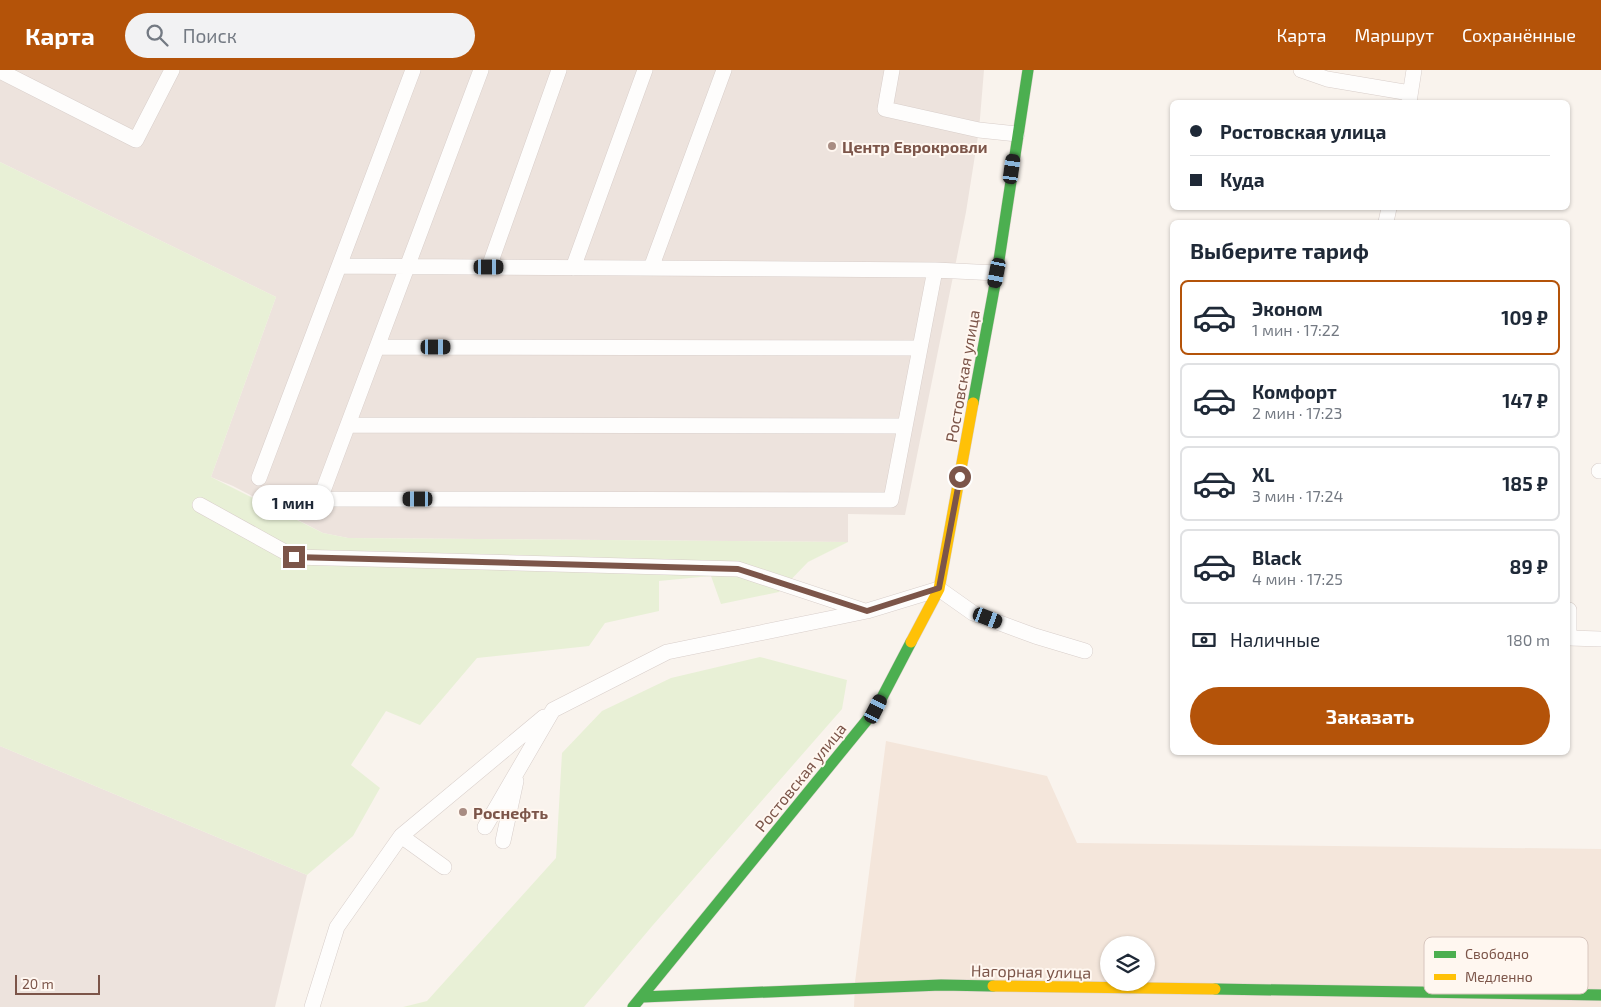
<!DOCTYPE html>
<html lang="ru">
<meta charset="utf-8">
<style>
:root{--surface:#fff;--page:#f2f2f3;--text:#1f2937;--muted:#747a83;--line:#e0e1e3;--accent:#b45309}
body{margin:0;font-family:"Exo 2",sans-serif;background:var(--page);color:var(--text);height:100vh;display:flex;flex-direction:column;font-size:19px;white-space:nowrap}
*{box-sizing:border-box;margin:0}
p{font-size:16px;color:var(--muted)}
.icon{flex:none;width:28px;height:28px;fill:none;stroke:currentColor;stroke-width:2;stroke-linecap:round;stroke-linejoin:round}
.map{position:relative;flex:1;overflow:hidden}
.panel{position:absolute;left:1170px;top:150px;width:400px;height:535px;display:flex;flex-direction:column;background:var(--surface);border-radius:8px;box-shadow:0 1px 4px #0004}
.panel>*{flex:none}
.guide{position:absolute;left:1170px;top:30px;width:400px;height:110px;border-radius:8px;box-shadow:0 1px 4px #0004;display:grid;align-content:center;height:110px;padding:0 20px;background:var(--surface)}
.controls{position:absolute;left:1100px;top:866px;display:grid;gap:10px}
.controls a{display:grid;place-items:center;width:55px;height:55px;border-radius:50%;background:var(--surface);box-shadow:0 1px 4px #0004;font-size:25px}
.scale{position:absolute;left:15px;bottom:12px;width:85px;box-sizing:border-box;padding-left:5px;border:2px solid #7c5549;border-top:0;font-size:14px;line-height:18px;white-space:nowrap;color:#7c5549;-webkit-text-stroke:4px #fff7f0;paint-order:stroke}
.end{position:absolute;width:22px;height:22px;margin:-11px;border:6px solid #7c5549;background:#fff;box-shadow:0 0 0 2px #fff}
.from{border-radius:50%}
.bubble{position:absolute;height:35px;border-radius:18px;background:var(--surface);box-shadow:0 1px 4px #0004;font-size:16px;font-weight:700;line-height:35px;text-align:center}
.car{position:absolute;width:15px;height:30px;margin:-15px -8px;border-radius:6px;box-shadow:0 0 4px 1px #0007;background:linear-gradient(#222 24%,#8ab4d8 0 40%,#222 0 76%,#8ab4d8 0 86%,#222 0)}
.guide b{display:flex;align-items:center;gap:18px;height:48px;font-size:19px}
.guide b+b{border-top:1px solid var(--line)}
.guide i{width:12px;height:12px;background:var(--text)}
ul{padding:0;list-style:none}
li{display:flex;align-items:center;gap:15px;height:75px;margin:0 10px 8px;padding:0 10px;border:2px solid var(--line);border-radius:8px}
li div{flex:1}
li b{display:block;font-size:19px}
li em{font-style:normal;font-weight:700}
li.active{border-color:var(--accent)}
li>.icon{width:45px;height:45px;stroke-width:1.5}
h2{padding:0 20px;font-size:22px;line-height:60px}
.pay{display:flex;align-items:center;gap:12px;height:55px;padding:0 20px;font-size:19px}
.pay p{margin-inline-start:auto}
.button{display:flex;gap:10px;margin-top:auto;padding:10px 20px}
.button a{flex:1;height:58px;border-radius:30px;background:var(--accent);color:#fff;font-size:20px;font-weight:700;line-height:58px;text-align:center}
header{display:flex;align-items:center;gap:30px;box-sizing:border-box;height:70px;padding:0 25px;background:var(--accent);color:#fff}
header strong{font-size:24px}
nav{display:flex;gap:28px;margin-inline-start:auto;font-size:18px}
.search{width:350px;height:45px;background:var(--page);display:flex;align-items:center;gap:12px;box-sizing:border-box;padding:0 18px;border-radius:28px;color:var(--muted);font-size:19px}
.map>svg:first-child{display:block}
.residential{fill:#f4e6db;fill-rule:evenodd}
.industrial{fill:#ede3dd}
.green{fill:#e8f0d6}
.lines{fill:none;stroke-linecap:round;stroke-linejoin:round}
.lane-casing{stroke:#d8ceca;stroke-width:16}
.fast-casing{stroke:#dad0ca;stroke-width:12}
.slow-casing{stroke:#dad0ca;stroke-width:12}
.lane{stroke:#fefdfc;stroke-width:15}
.fast{stroke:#4caf50;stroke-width:11}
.slow{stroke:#ffc107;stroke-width:11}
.route{stroke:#7c5549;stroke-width:6}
.poi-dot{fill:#a88c82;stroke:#fff7f0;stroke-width:2}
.labels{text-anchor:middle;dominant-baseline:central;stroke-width:4;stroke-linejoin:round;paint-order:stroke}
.poi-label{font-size:16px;font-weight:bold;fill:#7c5549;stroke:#fff7f0;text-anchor:start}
.street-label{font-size:16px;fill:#7c5549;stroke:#fff7f0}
.key{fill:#fff7f0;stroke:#d8c6be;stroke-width:1}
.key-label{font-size:14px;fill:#7c5549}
</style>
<header>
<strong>Карта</strong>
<div class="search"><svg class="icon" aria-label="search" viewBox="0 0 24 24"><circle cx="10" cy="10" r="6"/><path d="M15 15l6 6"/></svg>Поиск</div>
<nav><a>Карта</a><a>Маршрут</a><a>Сохранённые</a></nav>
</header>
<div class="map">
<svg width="1601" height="937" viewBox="0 0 1601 937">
<rect width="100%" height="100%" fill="#f9f3ed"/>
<!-- residential -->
<path class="residential" d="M886,671L1047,706L1077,773L1601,779V937H854L855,912ZM1109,875H1146V912H1109Z"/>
<!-- industrial -->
<path class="industrial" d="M0,0H984L979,60L966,142L905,445L848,444V472L348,468L323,463L233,416L211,407L276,227L0,92Z
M0,676L307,805L275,937H0Z"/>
<!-- green -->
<path class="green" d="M0,92L276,227L211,407L323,463L348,468L848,472L808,492L779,522L721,534L711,506L659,511V541L605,553L589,576L477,588L420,655L386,641L351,695L380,718L353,766L307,805L0,676Z
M760,587L847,610L842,639L653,855L584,937H403L427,931L556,788L562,683L602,641L671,608Z"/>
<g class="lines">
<!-- lane casing -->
<g class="lane-casing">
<path id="lane" d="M481,0L320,429L891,430L935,200
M892,0L885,39L979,60L1017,64
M1301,0L1327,9L1410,23
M0,1L136,70L172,0
M1409,32L1414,0
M1386,152L1389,138
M339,196L935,200L997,203
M489,197L559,0
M573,198L645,0
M651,198L724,0
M377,277L920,278
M348,355L905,356
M1599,401H1601
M259,408L413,0
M200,435L294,487L738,499L865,541
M1568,540H1569V568L1601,569
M485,757L553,640L667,582L867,541L939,519L973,543L1035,566L1085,581
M401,766L544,647
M503,771L516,711
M312,937L337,857L401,766L444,797"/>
</g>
<!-- fast casing -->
<g class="fast-casing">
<path id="fast" d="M973,333L997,203L1028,0
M1215,919L1601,925
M642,927L941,915L993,916
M633,937L876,639L911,572"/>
</g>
<!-- slow casing -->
<g class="slow-casing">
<path id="slow" d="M911,572L939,519L973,333
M993,916L1215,919"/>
</g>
<!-- lane -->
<use href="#lane" class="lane"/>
<!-- fast -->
<use href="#fast" class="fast"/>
<!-- slow -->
<use href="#slow" class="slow"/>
</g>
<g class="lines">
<!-- route -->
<path class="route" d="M294,487L738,499L867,541L939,518L960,407"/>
</g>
<!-- markers -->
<g class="poi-dot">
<circle cx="832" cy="76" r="5"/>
<circle cx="463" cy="742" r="5"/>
</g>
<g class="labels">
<!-- poi labels -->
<g class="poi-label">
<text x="842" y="76">Центр Еврокровли</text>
<text x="473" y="742">Роснефть</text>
</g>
<!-- street labels -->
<g class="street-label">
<text transform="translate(962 306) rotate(-80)">Ростовская улица</text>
<text transform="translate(800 707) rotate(-51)">Ростовская улица</text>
<text transform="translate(1031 901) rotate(1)">Нагорная улица</text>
</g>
</g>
<!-- legend -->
<rect x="1424" y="867" width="164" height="57" rx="8" class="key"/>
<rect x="1434" y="881" width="22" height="7" fill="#4caf50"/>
<rect x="1434" y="904" width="22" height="6" fill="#ffc107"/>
<g class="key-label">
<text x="1465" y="889">Свободно</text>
<text x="1465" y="912">Медленно</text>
</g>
</svg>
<div class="controls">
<a><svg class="icon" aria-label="layers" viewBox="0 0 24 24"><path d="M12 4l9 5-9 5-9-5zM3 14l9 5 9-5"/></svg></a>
</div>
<div class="scale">20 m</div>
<i class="end from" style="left:960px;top:407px"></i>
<i class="end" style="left:294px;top:487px"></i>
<div class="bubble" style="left:252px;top:415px;width:82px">1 мин</div>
<i class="car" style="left:1012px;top:99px;rotate:8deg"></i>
<i class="car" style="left:489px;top:197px;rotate:90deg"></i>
<i class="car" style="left:997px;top:203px;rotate:191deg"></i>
<i class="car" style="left:436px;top:277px;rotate:90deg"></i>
<i class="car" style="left:418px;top:429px;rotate:270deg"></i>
<i class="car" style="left:988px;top:548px;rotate:111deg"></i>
<i class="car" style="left:876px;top:639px;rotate:27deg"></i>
<div class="guide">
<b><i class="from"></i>Ростовская улица</b>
<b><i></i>Куда</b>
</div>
<section class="panel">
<h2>Выберите тариф</h2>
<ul>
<li class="active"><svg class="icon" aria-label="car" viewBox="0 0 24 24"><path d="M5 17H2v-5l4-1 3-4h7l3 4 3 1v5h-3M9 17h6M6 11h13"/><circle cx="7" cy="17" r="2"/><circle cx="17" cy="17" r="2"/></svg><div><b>Эконом</b><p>1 мин · 17:22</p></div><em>109 ₽</em></li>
<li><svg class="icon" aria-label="car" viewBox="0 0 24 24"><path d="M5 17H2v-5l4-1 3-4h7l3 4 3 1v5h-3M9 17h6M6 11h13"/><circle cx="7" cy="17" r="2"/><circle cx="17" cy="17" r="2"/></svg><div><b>Комфорт</b><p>2 мин · 17:23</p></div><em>147 ₽</em></li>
<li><svg class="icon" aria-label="car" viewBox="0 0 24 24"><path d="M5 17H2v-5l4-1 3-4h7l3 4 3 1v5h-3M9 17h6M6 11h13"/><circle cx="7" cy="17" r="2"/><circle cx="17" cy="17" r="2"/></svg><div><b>XL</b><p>3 мин · 17:24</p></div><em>185 ₽</em></li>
<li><svg class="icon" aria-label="car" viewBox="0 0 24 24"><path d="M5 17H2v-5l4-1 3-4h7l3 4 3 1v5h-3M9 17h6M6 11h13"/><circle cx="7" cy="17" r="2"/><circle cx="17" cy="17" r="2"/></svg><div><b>Black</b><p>4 мин · 17:25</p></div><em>89 ₽</em></li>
</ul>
<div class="pay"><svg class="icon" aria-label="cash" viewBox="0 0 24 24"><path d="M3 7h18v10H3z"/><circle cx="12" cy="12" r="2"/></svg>Наличные<p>180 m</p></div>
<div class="button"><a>Заказать</a></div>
</section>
</div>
